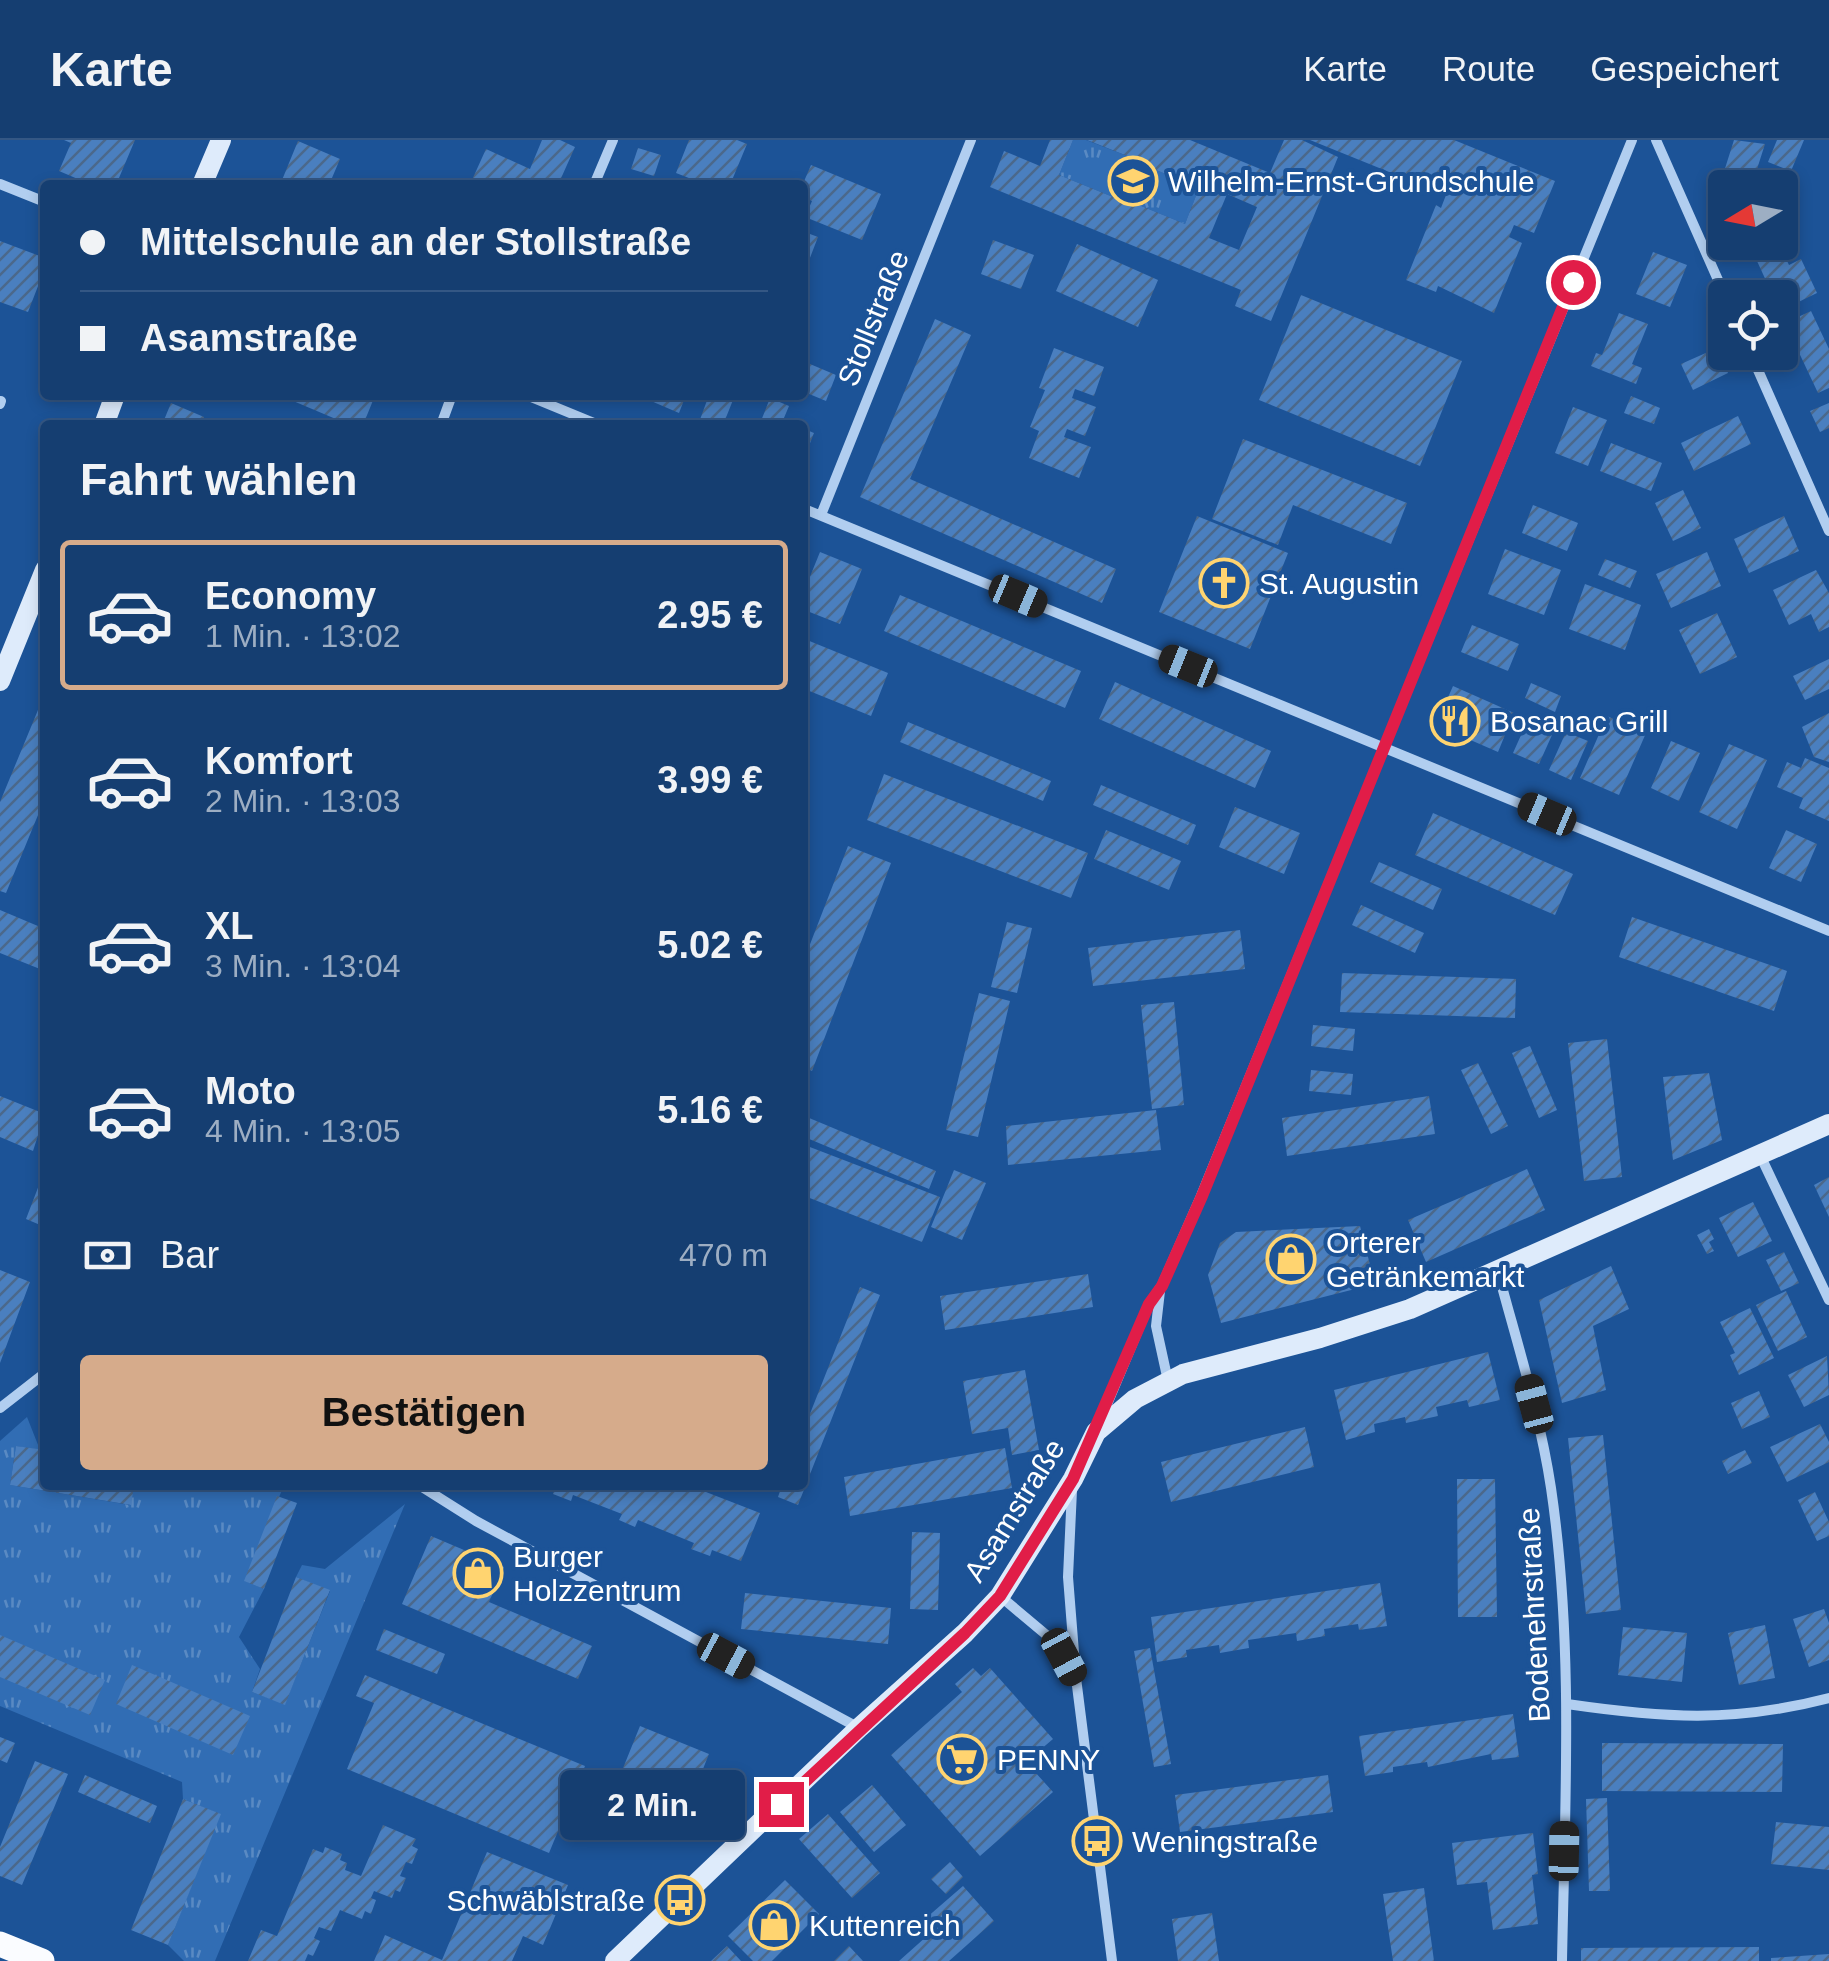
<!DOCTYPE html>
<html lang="de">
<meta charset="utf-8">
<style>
:root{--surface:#153e71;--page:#224979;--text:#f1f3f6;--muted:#9daec3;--line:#345784;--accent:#d6ab8b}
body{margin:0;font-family:Helvetica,sans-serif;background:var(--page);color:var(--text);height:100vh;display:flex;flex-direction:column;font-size:38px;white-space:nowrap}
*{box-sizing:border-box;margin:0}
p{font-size:32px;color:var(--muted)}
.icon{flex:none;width:55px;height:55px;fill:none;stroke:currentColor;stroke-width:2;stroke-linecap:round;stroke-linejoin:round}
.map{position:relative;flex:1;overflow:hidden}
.sheet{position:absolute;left:40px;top:280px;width:768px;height:1070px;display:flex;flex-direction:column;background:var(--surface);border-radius:10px;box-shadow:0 5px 15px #0003,0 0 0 2px var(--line)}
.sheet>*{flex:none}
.guide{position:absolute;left:40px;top:40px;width:768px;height:220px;border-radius:10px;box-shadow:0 5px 15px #0003,0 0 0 2px var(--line);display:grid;align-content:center;height:220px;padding:0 40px;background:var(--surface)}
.needle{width:65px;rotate:260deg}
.fabs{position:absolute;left:1708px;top:30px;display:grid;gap:20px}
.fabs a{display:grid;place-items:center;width:90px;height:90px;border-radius:10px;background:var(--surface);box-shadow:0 5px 15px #0003,0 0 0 2px var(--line);font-size:50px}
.end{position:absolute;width:45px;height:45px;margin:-22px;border:12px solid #e11d48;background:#fff;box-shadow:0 0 0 5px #fff}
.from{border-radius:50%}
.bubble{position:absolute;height:70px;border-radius:10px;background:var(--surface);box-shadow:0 5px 15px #0003,0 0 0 2px var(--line);font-size:32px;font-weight:700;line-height:70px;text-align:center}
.car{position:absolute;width:30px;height:60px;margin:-30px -15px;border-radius:12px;box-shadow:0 0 8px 2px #0007;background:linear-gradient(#222 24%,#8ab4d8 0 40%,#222 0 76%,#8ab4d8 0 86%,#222 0)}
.guide b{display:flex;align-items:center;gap:35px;height:95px;font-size:38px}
.guide b+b{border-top:2px solid var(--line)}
.guide i{width:25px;height:25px;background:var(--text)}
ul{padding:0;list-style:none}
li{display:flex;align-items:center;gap:30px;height:150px;margin:0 20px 15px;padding:0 20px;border:5px solid transparent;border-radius:10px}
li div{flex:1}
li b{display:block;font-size:38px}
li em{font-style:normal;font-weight:700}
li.selected{border-color:var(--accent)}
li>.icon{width:90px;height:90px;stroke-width:1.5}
h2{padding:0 40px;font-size:45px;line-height:120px}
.pay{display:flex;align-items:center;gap:25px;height:110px;padding:0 40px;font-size:38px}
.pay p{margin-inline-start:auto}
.primary-button{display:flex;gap:20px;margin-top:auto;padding:20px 40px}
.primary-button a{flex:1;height:115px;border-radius:10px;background:var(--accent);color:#111;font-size:40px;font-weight:700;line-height:115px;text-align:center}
header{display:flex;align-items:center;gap:60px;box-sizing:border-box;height:140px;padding:0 50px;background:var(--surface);border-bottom:2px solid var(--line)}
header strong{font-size:48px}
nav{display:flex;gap:55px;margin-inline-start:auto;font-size:35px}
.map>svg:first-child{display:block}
.grass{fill:url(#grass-tufts)}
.building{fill:url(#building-hatch);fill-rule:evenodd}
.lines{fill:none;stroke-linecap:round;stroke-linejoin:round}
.street{stroke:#b1cef0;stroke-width:10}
.secondary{stroke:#deebfb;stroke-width:20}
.primary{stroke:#fafcff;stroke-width:25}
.route{stroke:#e11d48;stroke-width:12}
.labels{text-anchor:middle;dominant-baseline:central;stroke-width:8;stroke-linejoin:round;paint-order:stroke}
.poi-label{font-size:30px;fill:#fff;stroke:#1c5397;text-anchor:start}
.street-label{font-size:30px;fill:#fff;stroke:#1c5397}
</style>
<header>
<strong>Karte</strong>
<nav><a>Karte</a><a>Route</a><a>Gespeichert</a></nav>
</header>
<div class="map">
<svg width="1829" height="1821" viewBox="0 0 1829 1821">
<defs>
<pattern id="grass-tufts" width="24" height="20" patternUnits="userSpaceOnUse" patternTransform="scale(2.5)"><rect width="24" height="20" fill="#316db4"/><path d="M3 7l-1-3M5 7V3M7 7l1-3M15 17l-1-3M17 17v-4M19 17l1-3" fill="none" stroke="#5a8ac3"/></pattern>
<pattern id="building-hatch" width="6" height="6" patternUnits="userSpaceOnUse" patternTransform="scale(2.5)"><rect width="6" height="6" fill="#4a7fbf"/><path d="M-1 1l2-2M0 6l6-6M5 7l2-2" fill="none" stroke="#4b688b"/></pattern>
</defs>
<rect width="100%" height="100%" fill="#1c5397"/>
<!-- grass -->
<path class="grass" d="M1073,0H1086L1130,17L1113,57L1059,35Z
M1149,27L1199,48L1185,84L1134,63Z
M27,1277L40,1310L16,1306L10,1345L130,1365L134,1345H284L245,1441L264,1449L239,1497L260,1529L252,1552L285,1564L330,1451L296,1437L302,1425L325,1429L405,1364L215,1821H184L168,1805L220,1674L183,1659L182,1642L0,1566V1301Z"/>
<!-- building -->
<path class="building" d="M64,0H135L116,45H92L59,31L71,3Z
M542,0H560L575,7L558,45H483L472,40L486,9L530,29Z
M689,0H737L747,4L730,45H707L676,33Z
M1050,0H1073L1059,35L1113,57L1130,17L1087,0H1190L1270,33L1284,0H1302L1338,17L1271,181L1235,166L1241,150L990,47L1004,11L1040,26ZM1149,27L1199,48L1185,84L1134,63ZM1227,54L1257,67L1239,110L1209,98Z
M1310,0H1454L1555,41L1534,93L1514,85L1509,97L1522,103L1494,173L1438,146L1436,152L1406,140L1436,65L1441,68L1446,55Z
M1734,0L1765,4L1751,48H1725V63L1715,60Z
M1777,0H1804L1791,31L1768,22Z
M298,1L340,19L329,45H280Z
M638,8L661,15L654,36L631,29Z
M811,25L881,54L862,100L805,77L812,61L802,57V46Z
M802,91L818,97L803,136H802Z
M993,100L1034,115L1021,149L981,134Z
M0,101L45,118V128L28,172L0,162Z
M1762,102H1778L1789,125L1801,119L1817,153L1780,171V158H1774L1751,108Z
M1077,104L1158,140L1138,187L1056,151Z
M1653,112L1687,125L1670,167L1636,154Z
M1301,155L1462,221L1420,326L1259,260Z
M1811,171L1829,209V248L1818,253L1785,183Z
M1619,173L1648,184L1632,224L1642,228L1636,244L1591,226L1596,213L1602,215Z
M935,179L971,195L910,339L1116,429L1102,463L860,357Z
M1054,208L1104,227L1094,256L1075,249L1072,258L1096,267L1085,296L1067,289L1064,297L1091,307L1079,338L1029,318L1039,291L1030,287L1045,250L1039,248Z
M1717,208L1728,233L1693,250L1681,224Z
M810,224L836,235L826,261L802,251Z
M279,255H367L374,258L363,285H350Z
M637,255H686L679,273Z
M709,255H735L723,285H698Z
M1631,256L1660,268L1654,284L1624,273Z
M770,258L789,266L781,285L761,281Z
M171,263L204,277L201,285H162Z
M1829,263V288L1820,292L1810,271Z
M1573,267L1607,280L1588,326L1555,313Z
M1738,276L1751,304L1694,331L1681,303Z
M802,288L814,293L803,321H802Z
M1243,299L1407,363L1391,404L1293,365L1278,405L1212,379Z
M1611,303L1662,323L1651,351L1600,331Z
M1683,350L1701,388L1673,401L1655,363Z
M1533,365L1578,383L1567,411L1522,393Z
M1197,376L1288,413L1250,509L1159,472Z
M1784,376L1799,411L1749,433L1734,399Z
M1505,409L1561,430L1544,475L1488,454Z
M820,412L862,429L840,484L802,469V436L809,439Z
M1707,412L1721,446L1671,468L1656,434Z
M1605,419L1637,431L1630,448L1598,435Z
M1816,430L1829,453V487L1819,492L1811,474L1789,485L1773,450Z
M1585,444L1641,465L1625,510L1569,489Z
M900,455L1081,531L1065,568L884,491Z
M1717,473L1737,517L1700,534L1679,490Z
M1472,485L1519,504L1508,531L1461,512Z
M802,498L888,533L871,576L802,548Z
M1829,519V549L1805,560L1793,536Z
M1115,542L1271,611L1255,648L1099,579Z
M1531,543L1561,556L1555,572L1525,558Z
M1453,546L1514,573L1498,612L1436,585Z
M45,553V658L6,753L0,751V662Z
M1829,573V622L1814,617L1802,587Z
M1530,575L1556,586L1539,624L1513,613Z
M1607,576L1646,593L1619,655L1580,638Z
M908,582L1051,641L1043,661L900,602Z
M1566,592L1588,601L1571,640L1549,630Z
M1671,601L1700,613L1679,661L1651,648Z
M1729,604L1767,620L1737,689L1699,672Z
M1805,618L1829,628V681L1799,668L1803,658L1777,647L1787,622L1801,628Z
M884,634L1088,713L1071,758L867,680Z
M1101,645L1196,685L1188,705L1093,665Z
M1235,667L1300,693L1284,734L1219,707Z
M1433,673L1573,734L1555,775L1415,715Z
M1106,690L1181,721L1169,750L1094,719Z
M1786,690L1817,704L1801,742L1769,728Z
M848,706L891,723L812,931L802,927V825Z
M1379,722L1442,749L1433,770L1370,742Z
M1361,765L1424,793L1415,813L1352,785Z
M0,770L45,789V831L0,813Z
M1632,777L1787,831L1774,871L1619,817Z
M1007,782L1032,788L1017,853L991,847Z
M1240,790L1245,829L1093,846L1088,808Z
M1342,833L1516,839L1515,878L1340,872Z
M979,853L1010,861L978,997L946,990Z
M1174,862L1184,965L1152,969L1141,865Z
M1313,885L1355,889L1353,911L1311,906Z
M1607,899L1622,1037L1584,1041L1568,903Z
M1530,906L1557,970L1539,978L1512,913Z
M1478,923L1508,986L1491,994L1461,930Z
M1311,930L1353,934L1351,955L1309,951Z
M1709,933L1722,1000L1673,1020L1663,937Z
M0,956L45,974L33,1011L0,997Z
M1429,956L1435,994L1287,1016L1282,978Z
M1156,970L1161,1010L1008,1025L1006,986Z
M802,975L936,1031L929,1049L802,996Z
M802,1004L940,1057L922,1102L802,1055Z
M1527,1029L1545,1070L1426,1122L1408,1080Z
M954,1030L986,1043L962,1100L931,1087Z
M1829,1037V1077L1814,1045Z
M39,1045L45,1047V1087L26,1079Z
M1753,1062L1772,1101L1738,1117L1719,1078Z
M1360,1086L1375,1144L1221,1183L1208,1135L1220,1103L1236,1092Z
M1709,1089L1714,1099L1709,1102L1714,1111L1707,1114L1697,1095Z
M1784,1112L1799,1143L1781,1151L1766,1120Z
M1611,1126L1629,1169L1593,1186L1606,1250L1562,1263L1539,1160Z
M0,1130L30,1142L0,1223Z
M1088,1134L1093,1167L945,1190L940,1156Z
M860,1147L880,1155L798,1365L778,1357L782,1345H802V1294Z
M1786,1151L1807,1197L1778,1211L1756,1165Z
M1750,1168L1774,1218L1739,1235L1730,1215L1735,1213L1720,1182Z
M1488,1212L1500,1260L1469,1267L1467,1260L1436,1267L1438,1276L1406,1283L1405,1277L1374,1284L1375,1292L1346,1300L1334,1250Z
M1827,1216L1829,1255L1804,1267L1788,1235Z
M1025,1230L1039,1310L1012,1315L1008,1288L972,1294L963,1241Z
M1759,1251L1770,1277L1742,1289L1731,1263Z
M1820,1284L1829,1302V1322L1787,1342L1770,1307Z
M1305,1287L1314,1327L1171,1362L1161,1322Z
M1603,1295L1621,1470L1586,1474L1568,1298Z
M16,1306L45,1310V1345H134L131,1365L10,1345Z
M1005,1308L1012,1348L850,1376L844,1337Z
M1745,1310L1752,1323L1728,1334L1722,1321Z
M1457,1339H1495L1497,1477H1458Z
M548,1345H688L760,1373L741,1421L712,1410L710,1416L691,1409L694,1403L638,1380L635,1387L619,1380L622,1374L573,1355L571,1361L553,1354L555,1348Z
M1815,1352L1829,1382V1396L1817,1401L1798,1360Z
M277,1356L297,1363L264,1449L244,1441Z
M912,1392L940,1393L938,1470L910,1469Z
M431,1396L504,1427L489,1462L592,1506L578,1539L402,1464Z
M296,1437L330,1450L285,1565L252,1552Z
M1380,1443L1387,1486L1359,1490L1358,1484L1324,1489L1325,1496L1297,1501L1296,1493L1248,1500L1249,1508L1220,1513L1219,1505L1186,1510L1187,1517L1157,1522L1151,1477Z
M745,1453L891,1468L888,1504L741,1489Z
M1824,1469L1829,1483V1520L1809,1527L1793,1479Z
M1765,1485L1775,1538L1739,1545L1728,1493Z
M1623,1487L1687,1493L1682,1542L1618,1535Z
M384,1489L445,1514L437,1534L376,1510Z
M0,1495L105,1540L90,1575L0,1537Z
M1150,1508L1171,1624L1154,1627L1134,1511Z
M132,1525L250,1576L233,1615L116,1564Z
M973,1528L981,1536L990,1528L1053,1599L1026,1622L1053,1652L980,1716L891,1615L962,1552L955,1544Z
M365,1535L585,1626L549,1713L347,1629L374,1563L356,1556Z
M1513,1574L1519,1617L1492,1620L1491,1614L1428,1627L1427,1622L1393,1627V1632L1365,1636L1359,1596Z
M640,1586L709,1614L682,1681L613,1653Z
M0,1597L15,1603L7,1623L0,1620Z
M1602,1603L1783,1604L1782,1652L1602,1651Z
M35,1621L68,1634L22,1745L0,1736V1707Z
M85,1635L157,1666L150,1683L78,1652Z
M1328,1635L1333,1672L1180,1692L1175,1655Z
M872,1645L906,1685L874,1712L840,1672Z
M1607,1658L1610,1751H1589L1586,1659Z
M183,1659L221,1674L168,1805L131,1790Z
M828,1674L880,1733L852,1758L799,1699Z
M1776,1682L1829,1687V1730L1771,1724Z
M383,1685L416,1699L412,1706L418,1709L412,1724L406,1722L400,1736L406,1738L400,1752L395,1750L392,1758L374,1751L371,1758L376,1760L371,1774L365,1771L362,1779L340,1770L331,1791L319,1787L314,1798L320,1801L313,1816L308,1814L305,1821H248L261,1790L277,1796L313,1709L323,1713L325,1707L342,1714L340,1720L347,1723L345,1730L361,1736Z
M1533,1693L1538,1734L1532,1735L1538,1784L1493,1790L1487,1742L1457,1745L1452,1703Z
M487,1712L568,1745L543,1805L523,1796L512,1821H374L385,1795L442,1820Z
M950,1722L963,1737L946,1754L931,1739Z
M785,1740L819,1774L772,1821H753L728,1796Z
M963,1746L994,1781L949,1821H899L927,1796L918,1785Z
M1424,1748L1434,1821H1393L1383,1754Z
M1212,1773L1219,1821H1178L1172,1779Z
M727,1806L741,1821H711Z
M849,1806L863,1821H834Z
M1759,1807V1821H1581V1808Z
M1829,1814V1821H1771V1818Z"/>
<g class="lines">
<!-- street -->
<path class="street" d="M1656,0L1726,158
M0,44L45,62
M594,45L613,0
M1750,212L1829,391
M526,255L599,285
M0,264L1,261
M441,285L452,255
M802,368L1829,791
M821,375L971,0
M1760,1015L1829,1160
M1498,1132C1517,1203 1540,1275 1551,1348C1574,1504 1565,1663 1562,1821
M1160,1151L1156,1186L1168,1241
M0,1268L45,1233
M1098,1286L1149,1164L1162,1145L1201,1056L1632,0
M419,1345L476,1381L859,1588
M1072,1350L1068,1437L1076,1538L1112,1821
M1000,1456L1050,1498L1073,1533
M1567,1564C1663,1578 1733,1583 1829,1558"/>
<!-- secondary -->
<path class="secondary" d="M202,45L221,0
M104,285L115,255
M0,541L45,430
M615,1821L859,1588L965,1493L1000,1456L1073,1339L1096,1292L1135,1259L1183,1234L1320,1198L1410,1169L1829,984"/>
<!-- primary -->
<path class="primary" d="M0,1804L42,1821"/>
</g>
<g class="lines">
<!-- route -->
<path class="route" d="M781,1664L965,1493L1000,1456L1073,1339L1149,1164L1162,1146L1202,1056L1573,142"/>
</g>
<!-- icons -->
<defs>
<g id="school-ring" transform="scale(2.5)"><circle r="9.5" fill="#1c5397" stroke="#ffd470" stroke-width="1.5"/><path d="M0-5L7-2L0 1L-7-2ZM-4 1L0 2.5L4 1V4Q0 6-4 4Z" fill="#ffd470"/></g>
<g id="church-ring" transform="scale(2.5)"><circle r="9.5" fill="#1c5397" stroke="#ffd470" stroke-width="1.5"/><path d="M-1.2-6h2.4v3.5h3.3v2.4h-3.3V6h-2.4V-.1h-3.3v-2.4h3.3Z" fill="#ffd470"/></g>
<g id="restaurant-ring" transform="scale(2.5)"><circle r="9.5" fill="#1c5397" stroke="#ffd470" stroke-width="1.5"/><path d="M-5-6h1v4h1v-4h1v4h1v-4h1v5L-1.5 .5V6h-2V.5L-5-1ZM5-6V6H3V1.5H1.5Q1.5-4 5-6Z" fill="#ffd470"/></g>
<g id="shop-ring" transform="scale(2.5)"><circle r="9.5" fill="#1c5397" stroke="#ffd470" stroke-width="1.5"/><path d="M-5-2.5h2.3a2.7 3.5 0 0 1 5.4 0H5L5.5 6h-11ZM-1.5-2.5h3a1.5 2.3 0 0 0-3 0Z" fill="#ffd470"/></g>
<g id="supermarket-ring" transform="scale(2.5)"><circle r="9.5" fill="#1c5397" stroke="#ffd470" stroke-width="1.5"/><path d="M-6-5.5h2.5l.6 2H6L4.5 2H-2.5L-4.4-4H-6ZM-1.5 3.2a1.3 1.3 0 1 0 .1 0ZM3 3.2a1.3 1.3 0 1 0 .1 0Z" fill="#ffd470"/></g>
<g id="bus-ring" transform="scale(2.5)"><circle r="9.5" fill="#1c5397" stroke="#ffd470" stroke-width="1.5"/><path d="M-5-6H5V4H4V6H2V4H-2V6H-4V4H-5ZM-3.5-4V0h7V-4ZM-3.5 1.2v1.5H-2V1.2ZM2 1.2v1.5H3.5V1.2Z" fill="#ffd470"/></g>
</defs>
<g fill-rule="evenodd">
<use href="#school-ring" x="1133" y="41"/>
<use href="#church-ring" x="1224" y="443"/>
<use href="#restaurant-ring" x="1455" y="581"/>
<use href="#shop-ring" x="1291" y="1119"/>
<use href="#shop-ring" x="478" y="1433"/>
<use href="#supermarket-ring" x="962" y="1619"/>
<use href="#bus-ring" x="1097" y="1701"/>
<use href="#bus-ring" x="680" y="1760"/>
<use href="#shop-ring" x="774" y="1785"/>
</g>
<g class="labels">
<!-- poi labels -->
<g class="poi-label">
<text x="1168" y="41">Wilhelm-Ernst-Grundschule</text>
<text x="1259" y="443">St. Augustin</text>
<text x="1490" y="581">Bosanac Grill</text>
<text x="1326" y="1102">Orterer<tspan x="1326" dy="34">Getränkemarkt</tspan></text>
<text x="513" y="1416">Burger<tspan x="513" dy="34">Holzzentrum</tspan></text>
<text x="997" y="1619">PENNY</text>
<text x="1132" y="1701">Weningstraße</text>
<text x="645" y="1760" text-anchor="end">Schwäblstraße</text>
<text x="809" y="1785">Kuttenreich</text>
</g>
<!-- street labels -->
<g class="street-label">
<text transform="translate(873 178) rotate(-68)">Stollstraße</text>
<text transform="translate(1014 1370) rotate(-58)">Asamstraße</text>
<text transform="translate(1534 1475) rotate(-93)">Bodenehrstraße</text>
</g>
</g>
</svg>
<div class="fabs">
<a><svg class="needle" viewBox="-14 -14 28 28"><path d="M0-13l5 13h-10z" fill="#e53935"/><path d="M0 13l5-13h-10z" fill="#9daec3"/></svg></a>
<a><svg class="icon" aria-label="locate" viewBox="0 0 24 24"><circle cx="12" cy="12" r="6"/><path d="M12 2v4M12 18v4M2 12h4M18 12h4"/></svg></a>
</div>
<i class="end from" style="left:1573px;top:142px"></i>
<i class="end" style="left:781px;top:1664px"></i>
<div class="bubble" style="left:560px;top:1630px;width:185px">2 Min.</div>
<i class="car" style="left:1018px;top:456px;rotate:113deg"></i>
<i class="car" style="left:1188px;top:526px;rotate:292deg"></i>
<i class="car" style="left:1547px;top:674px;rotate:293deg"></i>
<i class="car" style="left:1534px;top:1264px;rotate:345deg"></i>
<i class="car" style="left:726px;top:1516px;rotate:118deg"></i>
<i class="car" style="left:1064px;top:1517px;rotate:152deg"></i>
<i class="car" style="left:1564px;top:1711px;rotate:1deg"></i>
<div class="guide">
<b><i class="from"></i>Mittelschule an der Stollstraße</b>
<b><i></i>Asamstraße</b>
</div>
<section class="sheet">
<h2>Fahrt wählen</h2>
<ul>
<li class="selected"><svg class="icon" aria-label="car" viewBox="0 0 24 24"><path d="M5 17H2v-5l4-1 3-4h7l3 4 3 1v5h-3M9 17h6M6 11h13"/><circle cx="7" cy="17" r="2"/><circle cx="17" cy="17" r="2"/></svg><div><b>Economy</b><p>1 Min. · 13:02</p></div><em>2.95 €</em></li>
<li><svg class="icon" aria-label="car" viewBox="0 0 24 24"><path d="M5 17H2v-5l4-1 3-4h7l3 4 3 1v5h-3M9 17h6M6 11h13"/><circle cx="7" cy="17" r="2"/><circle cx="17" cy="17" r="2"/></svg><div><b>Komfort</b><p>2 Min. · 13:03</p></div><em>3.99 €</em></li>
<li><svg class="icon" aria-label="car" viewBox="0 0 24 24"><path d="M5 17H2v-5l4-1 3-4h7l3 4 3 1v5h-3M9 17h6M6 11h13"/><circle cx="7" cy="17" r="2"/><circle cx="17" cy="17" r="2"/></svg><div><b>XL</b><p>3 Min. · 13:04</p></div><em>5.02 €</em></li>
<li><svg class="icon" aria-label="car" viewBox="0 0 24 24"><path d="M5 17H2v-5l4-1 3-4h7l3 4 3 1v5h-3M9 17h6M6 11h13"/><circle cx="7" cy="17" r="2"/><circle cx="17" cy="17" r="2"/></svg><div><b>Moto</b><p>4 Min. · 13:05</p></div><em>5.16 €</em></li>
</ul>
<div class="pay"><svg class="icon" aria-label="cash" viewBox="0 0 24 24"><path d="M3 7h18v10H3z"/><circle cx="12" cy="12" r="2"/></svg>Bar<p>470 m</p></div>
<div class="primary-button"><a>Bestätigen</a></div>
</section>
</div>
